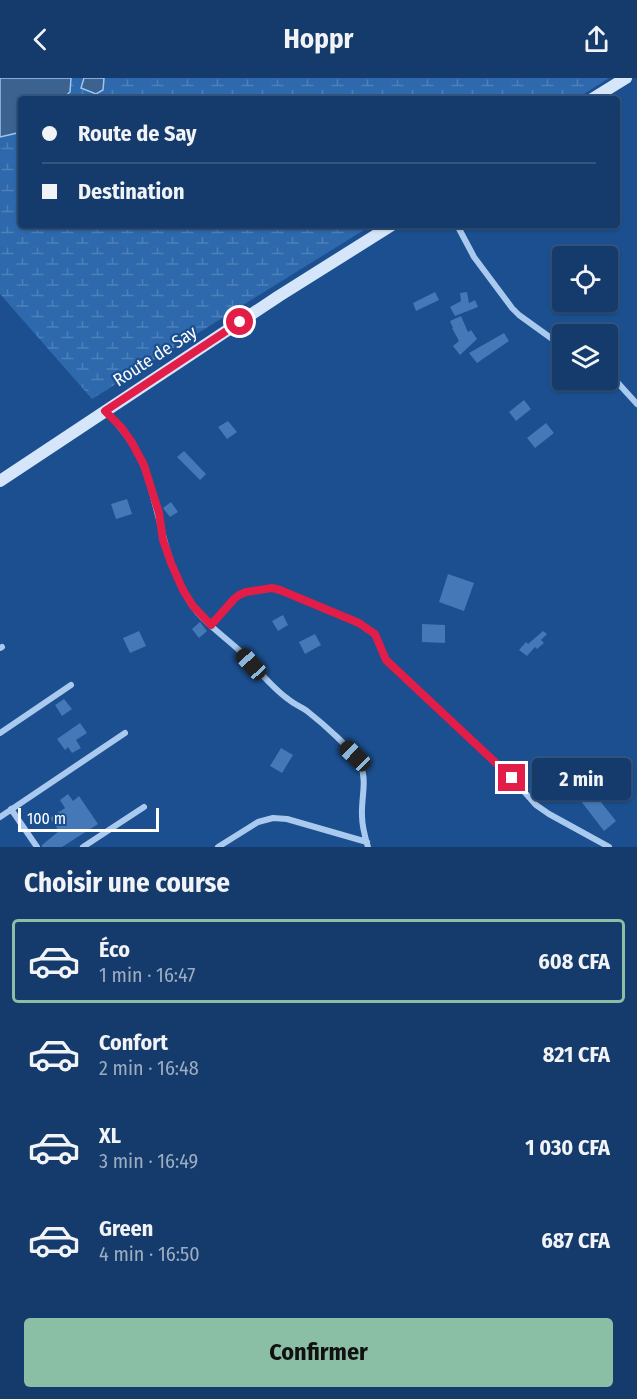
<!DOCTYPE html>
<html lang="fr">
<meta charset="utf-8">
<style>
:root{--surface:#143b6b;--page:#1d4271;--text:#f1f3f6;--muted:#9dadc1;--line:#33557e;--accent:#8abfa5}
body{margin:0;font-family:"Fira Sans Condensed",sans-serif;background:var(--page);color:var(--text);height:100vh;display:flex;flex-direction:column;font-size:22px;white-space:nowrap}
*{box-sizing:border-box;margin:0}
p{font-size:20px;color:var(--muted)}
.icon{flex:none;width:33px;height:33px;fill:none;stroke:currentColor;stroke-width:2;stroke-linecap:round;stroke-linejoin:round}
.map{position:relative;height:769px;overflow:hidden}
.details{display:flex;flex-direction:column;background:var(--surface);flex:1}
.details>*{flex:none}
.hud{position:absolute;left:18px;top:18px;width:602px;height:132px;border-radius:6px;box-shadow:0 2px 4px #0004,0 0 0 2px var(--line);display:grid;align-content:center;height:132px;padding:0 24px;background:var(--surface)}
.buttons{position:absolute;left:552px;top:168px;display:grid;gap:12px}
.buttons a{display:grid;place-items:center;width:66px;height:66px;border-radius:6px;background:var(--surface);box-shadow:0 2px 4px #0004,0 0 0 2px var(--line);font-size:30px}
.scale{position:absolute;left:18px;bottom:15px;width:141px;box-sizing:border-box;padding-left:6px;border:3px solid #fff;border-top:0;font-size:16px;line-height:21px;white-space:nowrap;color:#fff;-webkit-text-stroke:4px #1b4f8f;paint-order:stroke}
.end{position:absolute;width:27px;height:27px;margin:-14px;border:8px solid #e11d48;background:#fff;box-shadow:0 0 0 3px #fff}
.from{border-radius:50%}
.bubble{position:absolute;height:42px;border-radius:6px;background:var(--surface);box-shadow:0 2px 4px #0004,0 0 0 2px var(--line);font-size:20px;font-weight:700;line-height:42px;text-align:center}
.car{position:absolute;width:18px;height:36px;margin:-18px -9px;border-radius:8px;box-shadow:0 0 4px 2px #0007;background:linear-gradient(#222 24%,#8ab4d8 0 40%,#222 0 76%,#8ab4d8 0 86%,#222 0)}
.hud b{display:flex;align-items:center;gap:21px;height:57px;font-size:22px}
.hud b+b{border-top:2px solid var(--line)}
.hud i{width:15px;height:15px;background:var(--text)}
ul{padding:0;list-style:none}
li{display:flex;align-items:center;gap:18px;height:84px;margin:0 12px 9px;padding:0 12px;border:3px solid transparent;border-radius:6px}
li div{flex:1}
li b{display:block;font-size:22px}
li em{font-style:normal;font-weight:700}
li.current{border-color:var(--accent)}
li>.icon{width:54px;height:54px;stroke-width:1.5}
h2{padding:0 24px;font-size:27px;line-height:72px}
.action{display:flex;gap:12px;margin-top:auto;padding:12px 24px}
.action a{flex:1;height:69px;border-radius:6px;background:var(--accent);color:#111;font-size:24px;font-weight:700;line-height:69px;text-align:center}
header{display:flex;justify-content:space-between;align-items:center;height:78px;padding:0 24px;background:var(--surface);font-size:27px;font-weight:700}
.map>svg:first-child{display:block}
.wetland{fill:url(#wetland-marsh)}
.water{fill:#3c6290;stroke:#9cc4f0;stroke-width:1.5}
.building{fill:#4478b7}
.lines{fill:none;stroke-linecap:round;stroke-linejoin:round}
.street{stroke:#a9c9ee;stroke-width:6}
.secondary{stroke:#d6e6fa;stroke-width:12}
.route{stroke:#e11d48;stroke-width:8}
.labels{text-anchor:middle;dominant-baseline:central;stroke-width:4.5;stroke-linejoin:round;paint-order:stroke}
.street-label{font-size:18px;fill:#fff;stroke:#1b4f8f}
</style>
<header><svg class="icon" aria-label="back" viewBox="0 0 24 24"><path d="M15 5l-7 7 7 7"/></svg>Hoppr<svg class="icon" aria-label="share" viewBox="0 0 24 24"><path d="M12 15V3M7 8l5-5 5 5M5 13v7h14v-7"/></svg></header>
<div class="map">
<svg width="637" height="769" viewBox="0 0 637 769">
<defs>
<pattern id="wetland-marsh" width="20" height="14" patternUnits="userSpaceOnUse" patternTransform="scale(1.5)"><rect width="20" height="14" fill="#2e69ad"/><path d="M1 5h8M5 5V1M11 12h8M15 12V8" fill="none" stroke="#4d80b9"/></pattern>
</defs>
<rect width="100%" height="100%" fill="#1b4f8f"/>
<!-- wetland -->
<path class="wetland" d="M0,0H609L576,21H21V147H372L92,321L0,216Z"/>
<!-- water -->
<path class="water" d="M0,0H71L70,14L62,21H21V46L17,55L0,59Z
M84,0H104L103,12L96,16L81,10Z"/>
<!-- building -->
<path class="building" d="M435,214L439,222L416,233L413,225Z
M467,214L469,225L475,222L478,229L455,238L450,229L461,223L460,215Z
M461,238L468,254L471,252L477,261L460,277L453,268L459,263L452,250H453L450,243Z
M504,255L509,263L477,285L469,275Z
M524,322L531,331L516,343L509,334Z
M228,343L237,354L227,361L218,349Z
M546,345L554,355L535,370L527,360Z
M184,373L206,396L200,402L177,379Z
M127,421L132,436L116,441L111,426Z
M171,424L178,434L170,439L163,430Z
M448,496L474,505L464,533L439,524Z
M283,537L288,547L278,553L272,543Z
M200,544L207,553L199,560L192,551Z
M422,546L445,547V565L422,564Z
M139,553L146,568L130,575L123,560Z
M543,553L547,556L541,562L544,565L537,571L535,569L527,578L519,572L526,564L528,566Z
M315,556L321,567L305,576L299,564Z
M64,621L72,631L62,638L55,627Z
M80,645L87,655L76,662L81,670L72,675L68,669L65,672L57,661Z
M281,670L293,677L282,695L270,688Z
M546,695L550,701L533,716L529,711Z
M589,709L616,743L604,753L577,718Z
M68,716L73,723L79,718L98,746L62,769H42V767L59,753L50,740L65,730L60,722Z"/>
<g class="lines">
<!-- street -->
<path class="street" d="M457,147L474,179L512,230L519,237L562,268
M608,294L637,326
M106,333C121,350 136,367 144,389C161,436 163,482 191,526C203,544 224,558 240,573C256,589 270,608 288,621C294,626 301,629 307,633C321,644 355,673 361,688C367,703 361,722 362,738C362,749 365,759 368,769
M211,547L234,521L239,517L246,514L272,510L280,512L359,545L369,552L375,557L386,582L512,700L536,727L549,736L609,769
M0,570L2,569
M0,655L71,607
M11,731L37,769
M0,739L125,655
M83,769L144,729
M218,769L258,744L273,740L287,741L367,764"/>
<!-- secondary -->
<path class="secondary" d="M592,21L626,0
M0,403L279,218L392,147"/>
</g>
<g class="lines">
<!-- route -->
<path class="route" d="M240,244L105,333L121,349L131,363L144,387L159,435L163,462L171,485L183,512L193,528L211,547L234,521L239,517L246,514L272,510L280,512L359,545L369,552L375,556L386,582L512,700"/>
</g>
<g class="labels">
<!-- street labels -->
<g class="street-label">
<text transform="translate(155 278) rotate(-33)">Route de Say</text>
</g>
</g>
</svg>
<div class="buttons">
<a><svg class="icon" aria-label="locate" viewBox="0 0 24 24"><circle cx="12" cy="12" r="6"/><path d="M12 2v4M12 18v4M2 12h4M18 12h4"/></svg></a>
<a><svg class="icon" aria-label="layers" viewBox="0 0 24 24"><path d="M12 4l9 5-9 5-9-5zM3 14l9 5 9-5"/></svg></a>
</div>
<div class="scale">100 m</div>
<i class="end from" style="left:240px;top:244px"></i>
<i class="end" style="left:512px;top:700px"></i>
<div class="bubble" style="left:532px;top:680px;width:99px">2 min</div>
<i class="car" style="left:251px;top:586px;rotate:318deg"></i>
<i class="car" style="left:355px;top:678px;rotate:314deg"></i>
<div class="hud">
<b><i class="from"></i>Route de Say</b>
<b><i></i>Destination</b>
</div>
</div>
<section class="details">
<h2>Choisir une course</h2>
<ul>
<li class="current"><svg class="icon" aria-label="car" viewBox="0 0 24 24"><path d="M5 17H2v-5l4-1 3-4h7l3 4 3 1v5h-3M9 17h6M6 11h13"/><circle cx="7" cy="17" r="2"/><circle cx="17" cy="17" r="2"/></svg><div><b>Éco</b><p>1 min · 16:47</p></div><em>608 CFA</em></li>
<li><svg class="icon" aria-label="car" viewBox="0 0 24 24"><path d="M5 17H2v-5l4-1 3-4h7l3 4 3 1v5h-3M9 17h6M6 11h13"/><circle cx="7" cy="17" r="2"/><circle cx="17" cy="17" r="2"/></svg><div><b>Confort</b><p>2 min · 16:48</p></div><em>821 CFA</em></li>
<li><svg class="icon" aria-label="car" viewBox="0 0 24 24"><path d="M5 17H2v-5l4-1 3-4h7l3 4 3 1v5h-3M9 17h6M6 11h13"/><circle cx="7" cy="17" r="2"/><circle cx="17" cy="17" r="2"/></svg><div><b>XL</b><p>3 min · 16:49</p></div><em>1 030 CFA</em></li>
<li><svg class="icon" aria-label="car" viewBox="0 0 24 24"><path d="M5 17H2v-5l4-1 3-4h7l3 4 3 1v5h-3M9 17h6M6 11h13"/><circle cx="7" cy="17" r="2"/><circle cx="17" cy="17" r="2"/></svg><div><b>Green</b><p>4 min · 16:50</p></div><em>687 CFA</em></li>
</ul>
<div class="action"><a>Confirmer</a></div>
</section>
